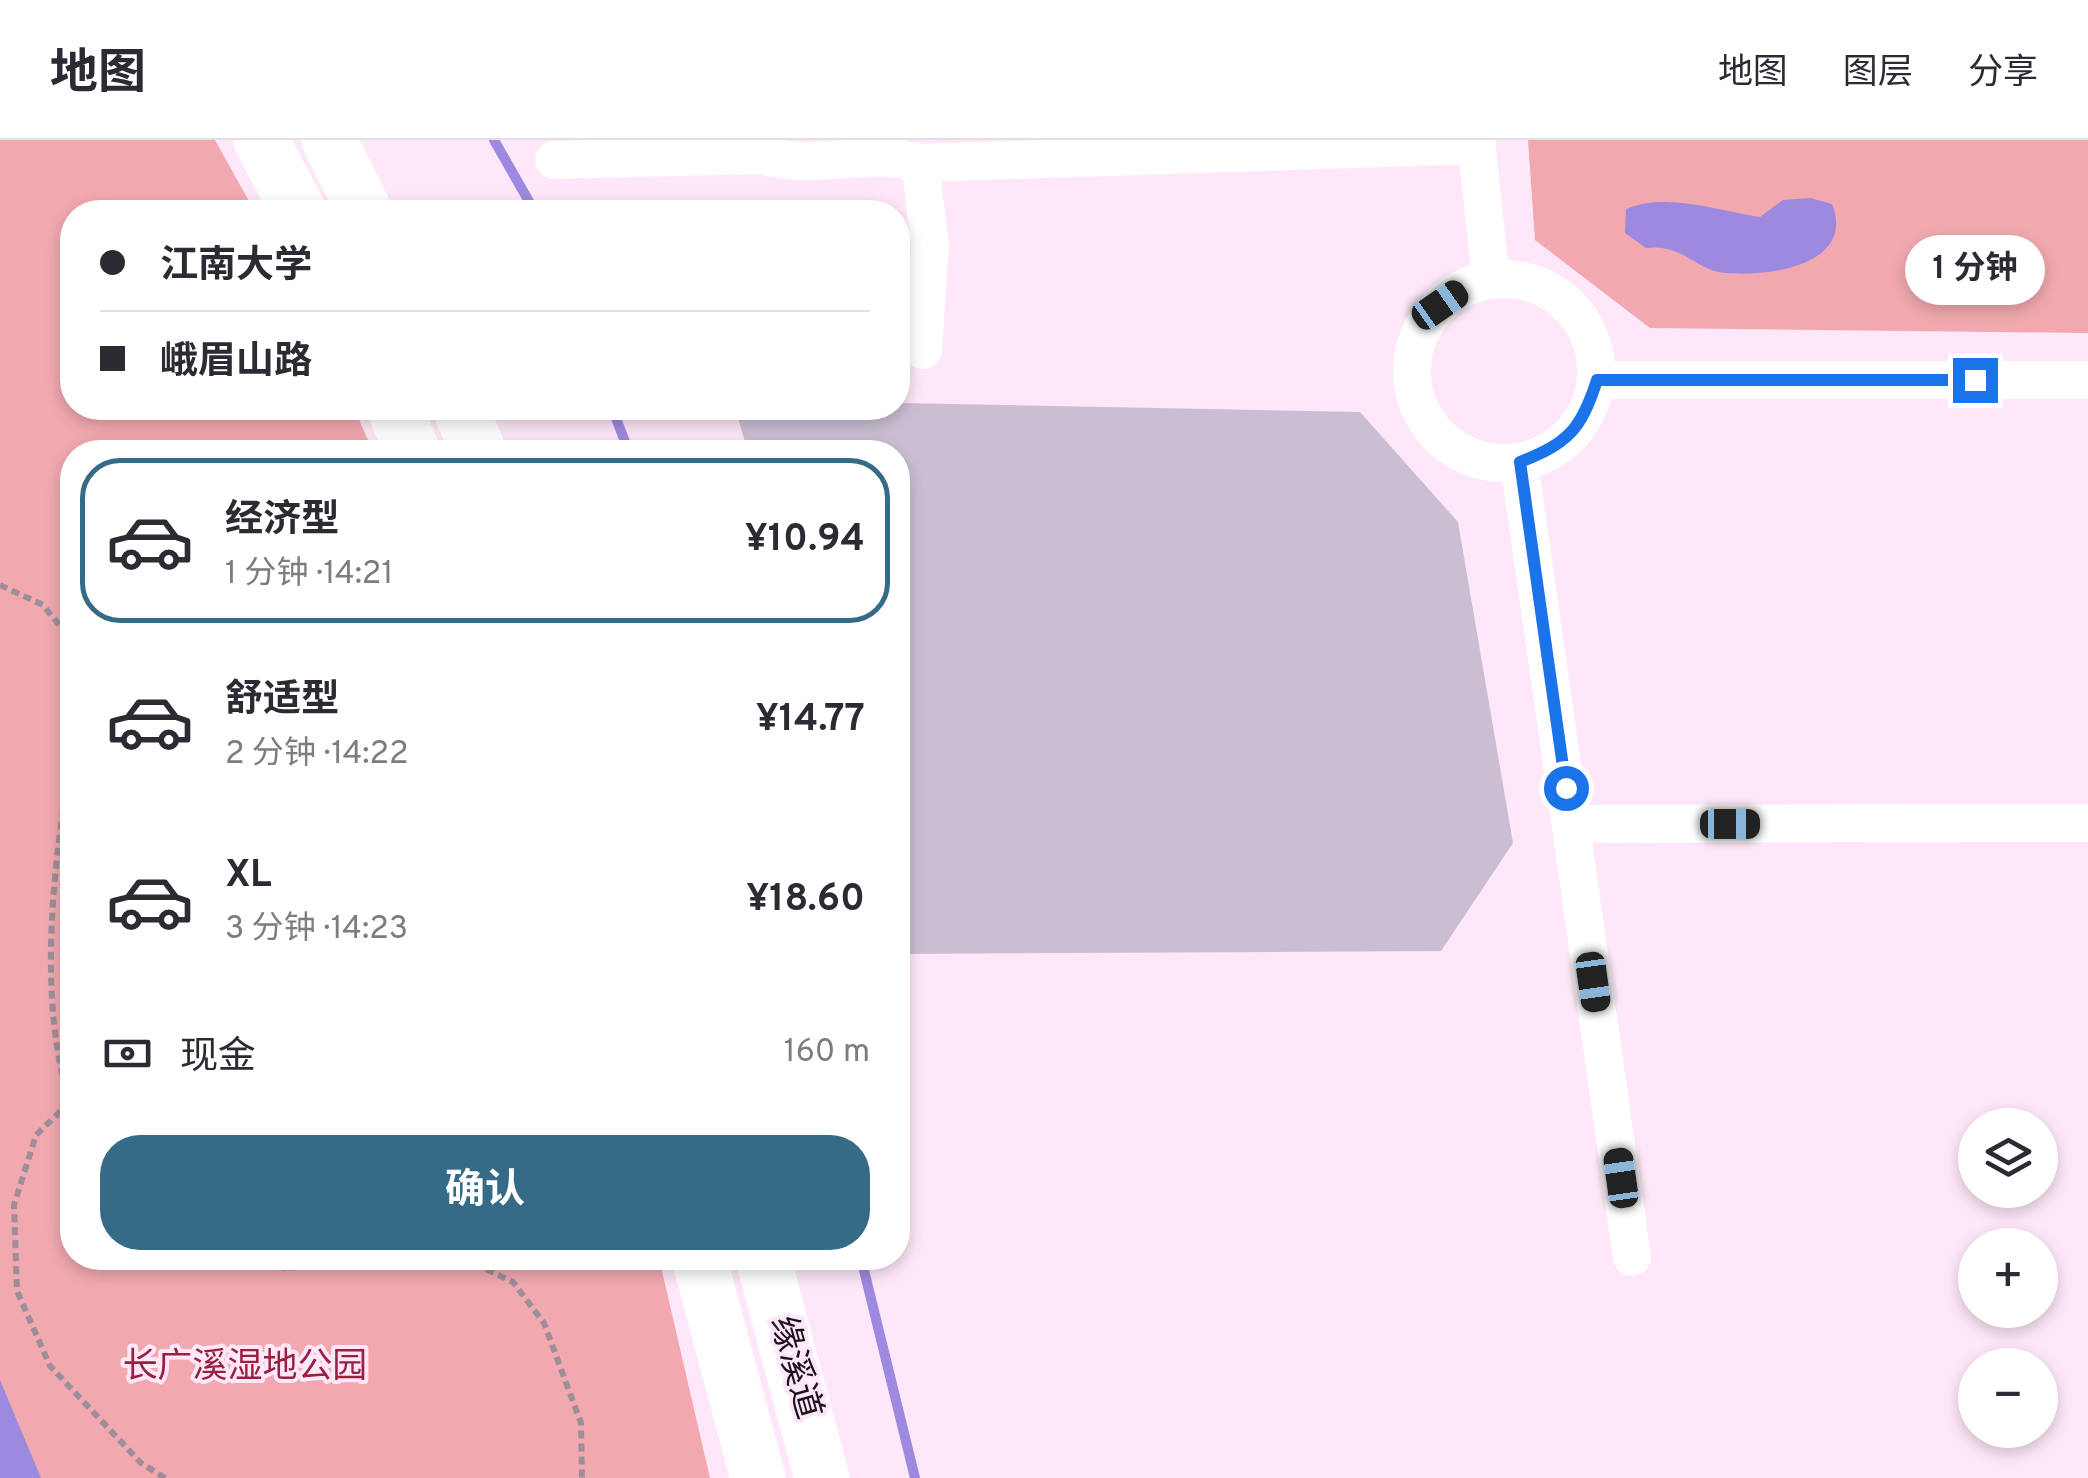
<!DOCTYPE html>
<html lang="zh">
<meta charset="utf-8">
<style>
:root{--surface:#fff;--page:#f7f7f7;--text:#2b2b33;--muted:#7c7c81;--line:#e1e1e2;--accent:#366b87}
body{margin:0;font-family:Overpass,"Noto Sans SC",sans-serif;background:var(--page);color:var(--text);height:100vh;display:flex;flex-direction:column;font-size:38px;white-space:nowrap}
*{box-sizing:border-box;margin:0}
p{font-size:32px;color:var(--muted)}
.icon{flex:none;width:55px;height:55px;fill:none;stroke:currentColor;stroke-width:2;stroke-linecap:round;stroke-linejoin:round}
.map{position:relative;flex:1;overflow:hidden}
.drawer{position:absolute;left:60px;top:300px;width:850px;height:830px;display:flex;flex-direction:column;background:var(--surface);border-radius:40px;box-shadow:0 5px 15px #0003}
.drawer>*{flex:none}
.guide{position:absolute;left:60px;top:60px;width:850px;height:220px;border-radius:40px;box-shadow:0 5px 15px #0003;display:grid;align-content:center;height:220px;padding:0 40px;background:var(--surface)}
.tools{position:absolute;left:1958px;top:968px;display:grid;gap:20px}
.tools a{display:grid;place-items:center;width:100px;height:100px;border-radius:50%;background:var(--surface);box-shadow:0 5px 15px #0003;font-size:50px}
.end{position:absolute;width:45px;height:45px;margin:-22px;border:12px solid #1a73e8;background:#fff;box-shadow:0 0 0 5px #fff}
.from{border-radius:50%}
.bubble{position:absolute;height:70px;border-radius:35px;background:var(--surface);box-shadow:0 5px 15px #0003;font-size:32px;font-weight:700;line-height:70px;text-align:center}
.car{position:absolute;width:30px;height:60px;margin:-30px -15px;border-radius:12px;box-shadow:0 0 8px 2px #0007;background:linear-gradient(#222 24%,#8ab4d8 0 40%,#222 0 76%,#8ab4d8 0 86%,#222 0)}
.guide b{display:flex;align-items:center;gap:35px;height:95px;font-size:38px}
.guide b+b{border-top:2px solid var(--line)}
.guide i{width:25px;height:25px;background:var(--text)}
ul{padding:18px 0 0;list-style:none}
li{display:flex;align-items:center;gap:30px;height:165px;margin:0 20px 15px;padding:0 20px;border:5px solid transparent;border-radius:40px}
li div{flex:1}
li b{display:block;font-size:38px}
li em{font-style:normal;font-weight:700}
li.current{border-color:var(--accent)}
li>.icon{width:90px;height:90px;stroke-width:1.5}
.pay{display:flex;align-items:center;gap:25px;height:110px;padding:0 40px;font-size:38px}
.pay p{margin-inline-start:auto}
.button{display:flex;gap:20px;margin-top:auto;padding:20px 40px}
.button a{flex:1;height:115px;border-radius:40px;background:var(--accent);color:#fff;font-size:40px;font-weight:700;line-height:115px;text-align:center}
header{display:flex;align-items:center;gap:60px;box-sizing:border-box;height:140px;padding:0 50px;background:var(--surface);border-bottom:2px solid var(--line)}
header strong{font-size:48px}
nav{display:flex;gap:55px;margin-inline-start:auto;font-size:35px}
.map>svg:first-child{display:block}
.green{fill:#f1a9af}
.water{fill:#9d89df}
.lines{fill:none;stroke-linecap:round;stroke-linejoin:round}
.stream{stroke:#9d89df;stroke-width:10}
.building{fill:#cbbed3}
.path{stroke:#9e8e9a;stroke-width:6;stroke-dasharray:8 5;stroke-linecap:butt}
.street{stroke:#fff;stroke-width:38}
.secondary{stroke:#fff;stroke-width:55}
.route{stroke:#1a73e8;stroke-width:12}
.labels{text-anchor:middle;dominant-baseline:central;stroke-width:8;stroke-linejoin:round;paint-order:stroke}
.park-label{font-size:35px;fill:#9a213d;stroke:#fde7f8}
.street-label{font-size:35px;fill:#1b1319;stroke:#fde7f8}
</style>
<header>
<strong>地图</strong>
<nav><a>地图</a><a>图层</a><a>分享</a></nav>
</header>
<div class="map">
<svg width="2088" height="1338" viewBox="0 0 2088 1338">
<rect width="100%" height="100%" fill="#fde7f8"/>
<!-- green -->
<path class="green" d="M0,0H215L255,72H72V268H354L373,312H72V1118H659L710,1338H0Z
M1528,0H2088V193L1650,188L1535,100Z"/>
<!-- water -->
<path class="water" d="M1810,58L1832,64C1856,124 1771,137 1726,133C1695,131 1683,103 1646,108L1625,93L1626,69C1669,52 1716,71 1760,77L1783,60Z
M0,1240L41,1338H0Z"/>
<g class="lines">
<!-- stream -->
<path class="stream" d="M494,0L535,72
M612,268L629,312
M861,1118L915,1338"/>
</g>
<!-- building -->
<path class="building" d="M898,263L1360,272L1458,382L1513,703L1441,811L898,814V312H748L735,268H898Z"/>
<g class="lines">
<!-- path -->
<path class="path" d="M0,445L43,465L72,501
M72,618C53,719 36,869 72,966
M70,962L36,995L14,1065L17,1151L50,1226L141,1323L165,1338
M213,1118L285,1128L404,1118
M463,1118L513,1142L544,1183L581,1283L582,1338"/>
<!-- street -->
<path class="street" d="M1476,0L1491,139
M554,20L762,15C814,31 868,8 920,23L1477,5
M920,23L930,105L923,210
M1412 231a92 92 0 1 1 184 0a92 92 0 1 1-184 0Z
M1597,240H2088
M1519,322L1632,1117
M1571,684L2088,683"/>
<!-- secondary -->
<path class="secondary" d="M261,0L299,72
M329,0L365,72
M394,268L413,312
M460,268L479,312
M699,1118L758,1338
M763,1118L822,1338"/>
</g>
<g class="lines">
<!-- route -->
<path class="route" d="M1566,648L1520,322C1568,303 1581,290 1597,240H1975"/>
</g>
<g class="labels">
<!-- park labels -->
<g class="park-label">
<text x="245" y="1228">长广溪湿地公园</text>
</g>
<!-- street labels -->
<g class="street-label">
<text transform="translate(794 1228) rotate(74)">缘溪道</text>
</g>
</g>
</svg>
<div class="tools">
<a><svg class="icon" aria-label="layers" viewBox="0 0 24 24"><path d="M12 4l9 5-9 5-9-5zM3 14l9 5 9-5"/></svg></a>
<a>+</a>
<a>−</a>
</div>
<i class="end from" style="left:1566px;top:648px"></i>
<i class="end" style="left:1975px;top:240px"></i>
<div class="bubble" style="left:1905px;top:95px;width:140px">1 分钟</div>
<i class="car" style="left:1440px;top:165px;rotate:55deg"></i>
<i class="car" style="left:1730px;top:684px;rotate:90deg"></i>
<i class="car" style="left:1593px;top:842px;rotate:172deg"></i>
<i class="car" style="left:1621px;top:1038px;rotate:352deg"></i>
<div class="guide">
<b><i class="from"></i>江南大学</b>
<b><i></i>峨眉山路</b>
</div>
<section class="drawer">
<ul>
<li class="current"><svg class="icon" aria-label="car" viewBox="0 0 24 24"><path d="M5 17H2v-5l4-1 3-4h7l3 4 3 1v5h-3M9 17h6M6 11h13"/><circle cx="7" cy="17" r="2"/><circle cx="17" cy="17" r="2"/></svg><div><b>经济型</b><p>1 分钟 · 14:21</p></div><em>¥10.94</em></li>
<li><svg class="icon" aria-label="car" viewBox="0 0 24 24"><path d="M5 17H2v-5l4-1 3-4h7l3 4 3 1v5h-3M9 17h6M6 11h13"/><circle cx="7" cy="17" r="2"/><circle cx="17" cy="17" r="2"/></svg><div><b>舒适型</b><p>2 分钟 · 14:22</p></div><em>¥14.77</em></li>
<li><svg class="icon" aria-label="car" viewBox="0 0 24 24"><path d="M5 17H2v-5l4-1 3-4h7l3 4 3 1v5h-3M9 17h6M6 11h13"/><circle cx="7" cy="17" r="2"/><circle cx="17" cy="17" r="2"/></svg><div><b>XL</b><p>3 分钟 · 14:23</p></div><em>¥18.60</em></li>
</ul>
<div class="pay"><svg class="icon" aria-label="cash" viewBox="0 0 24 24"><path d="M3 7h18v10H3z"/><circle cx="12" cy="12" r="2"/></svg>现金<p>160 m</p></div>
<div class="button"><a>确认</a></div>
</section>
</div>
